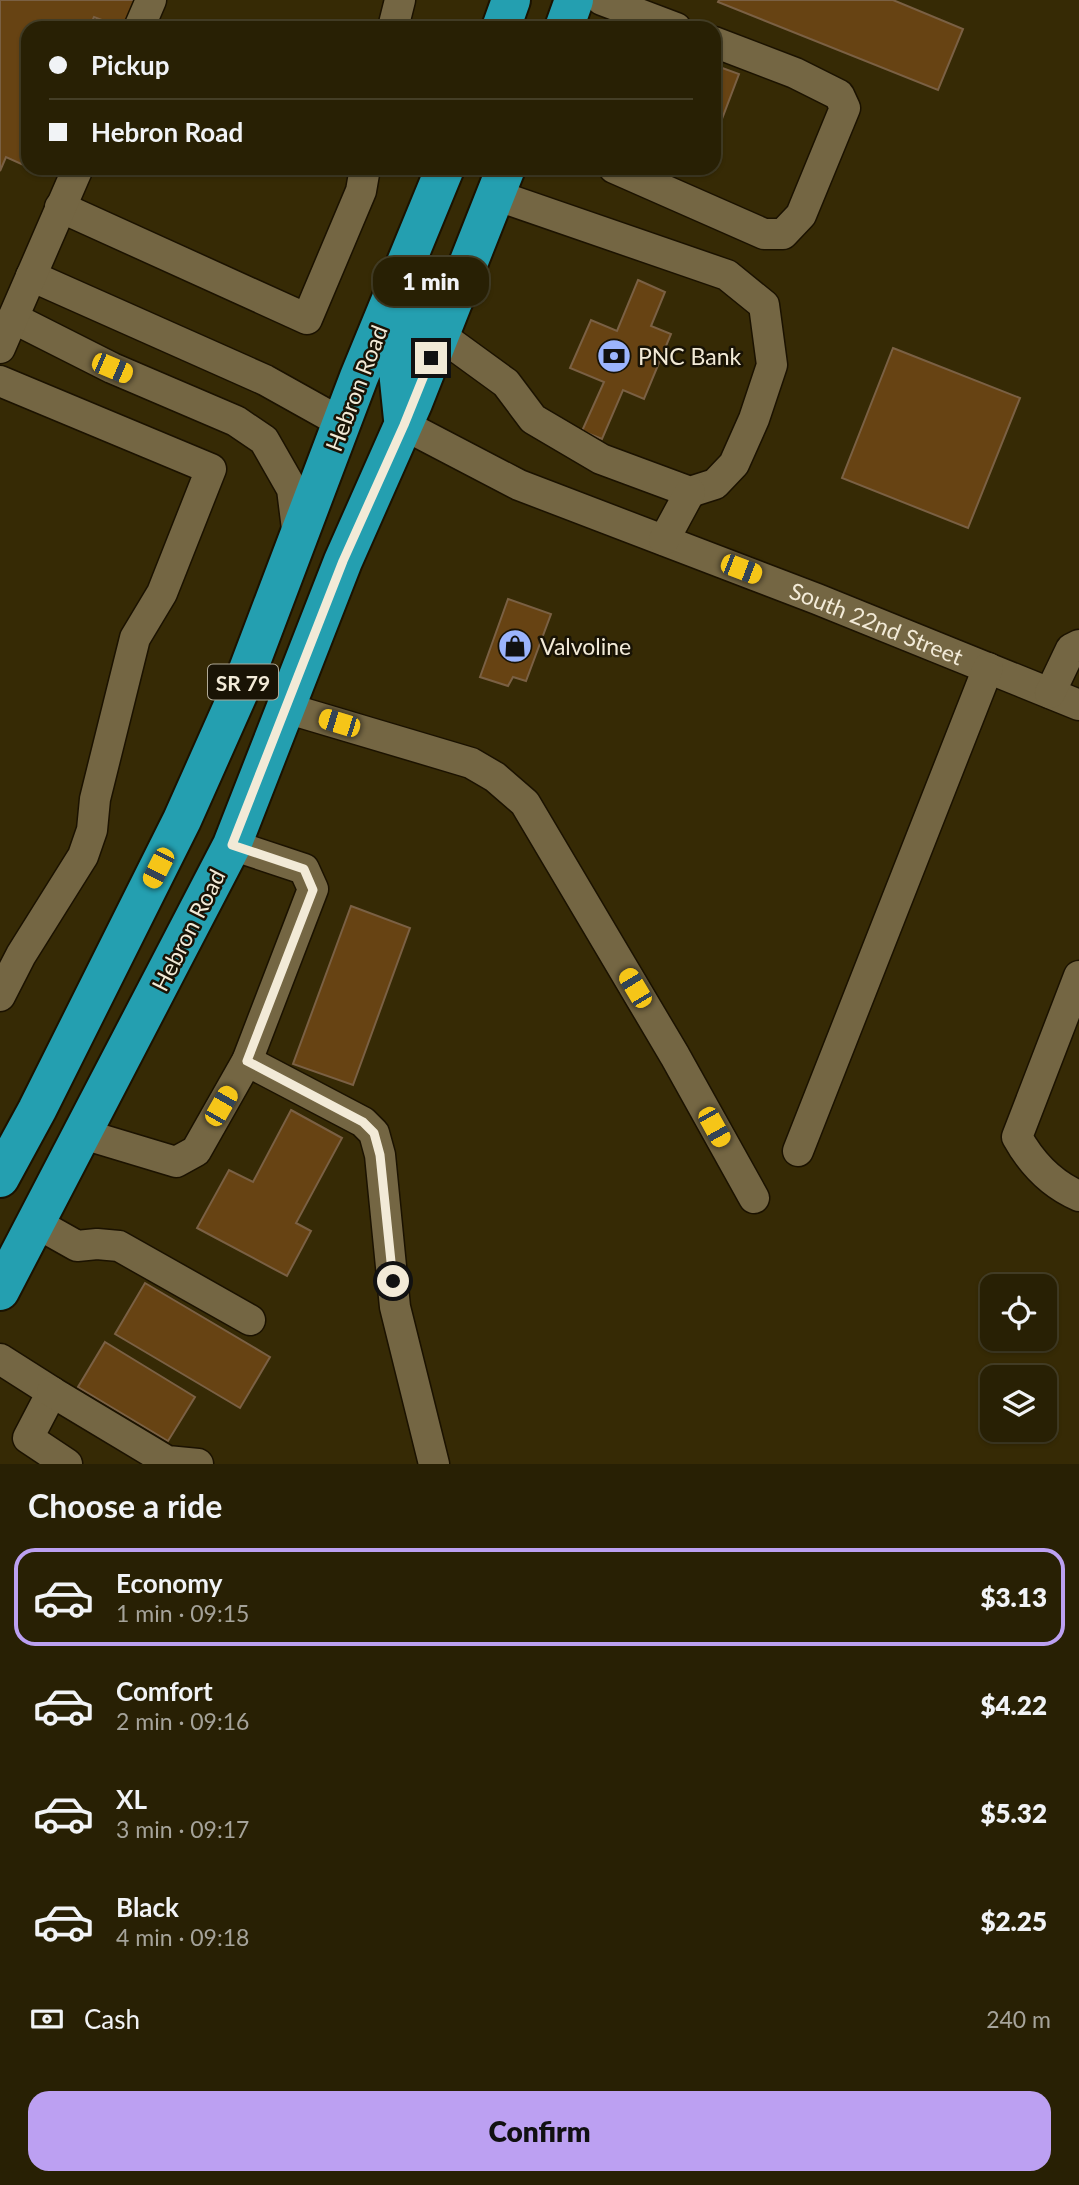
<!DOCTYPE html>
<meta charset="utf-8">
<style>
:root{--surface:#282004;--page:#30280e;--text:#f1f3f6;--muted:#a5a39a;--line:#443e26;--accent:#bca0f2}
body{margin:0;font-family:Lato,sans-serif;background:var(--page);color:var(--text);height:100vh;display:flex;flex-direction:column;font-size:26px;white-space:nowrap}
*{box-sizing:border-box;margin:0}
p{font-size:23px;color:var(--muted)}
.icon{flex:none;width:38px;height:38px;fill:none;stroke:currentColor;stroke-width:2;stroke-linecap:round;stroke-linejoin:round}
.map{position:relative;height:1464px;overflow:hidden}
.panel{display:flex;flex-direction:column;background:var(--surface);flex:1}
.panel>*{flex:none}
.top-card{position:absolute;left:21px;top:21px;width:700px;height:154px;border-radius:21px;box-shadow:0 2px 5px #0004,0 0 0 2px var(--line);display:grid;align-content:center;height:154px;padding:0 28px;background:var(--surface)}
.fabs{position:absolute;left:980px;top:1274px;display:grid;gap:14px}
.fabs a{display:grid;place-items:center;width:77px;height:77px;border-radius:14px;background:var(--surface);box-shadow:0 2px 5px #0004,0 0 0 2px var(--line);font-size:35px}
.end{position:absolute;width:32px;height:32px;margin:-16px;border:9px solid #f2ead7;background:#111;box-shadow:0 0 0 4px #111}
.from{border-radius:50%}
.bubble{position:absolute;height:49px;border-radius:21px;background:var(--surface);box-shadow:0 2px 5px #0004,0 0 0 2px var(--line);font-size:23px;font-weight:800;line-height:49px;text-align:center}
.car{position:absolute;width:21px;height:42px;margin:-21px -10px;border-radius:9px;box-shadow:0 0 5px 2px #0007;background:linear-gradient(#f5c518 24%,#345 0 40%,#f5c518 0 76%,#345 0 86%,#f5c518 0)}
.top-card b{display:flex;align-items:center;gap:24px;height:66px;font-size:26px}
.top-card b+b{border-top:2px solid var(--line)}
.top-card i{width:18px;height:18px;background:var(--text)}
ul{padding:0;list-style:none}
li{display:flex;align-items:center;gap:21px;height:98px;margin:0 14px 10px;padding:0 14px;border:4px solid transparent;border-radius:21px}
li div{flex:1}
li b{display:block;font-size:26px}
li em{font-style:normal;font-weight:800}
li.selected{border-color:var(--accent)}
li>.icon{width:63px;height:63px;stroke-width:1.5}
h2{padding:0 28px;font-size:32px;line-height:84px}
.pay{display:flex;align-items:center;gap:18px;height:77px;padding:0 28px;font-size:26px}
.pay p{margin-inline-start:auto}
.primary-button{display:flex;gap:14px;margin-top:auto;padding:14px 28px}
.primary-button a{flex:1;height:80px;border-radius:21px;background:var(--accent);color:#111;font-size:28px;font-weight:800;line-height:80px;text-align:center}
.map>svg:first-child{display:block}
.building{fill:#674313;stroke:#7a6044;stroke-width:2}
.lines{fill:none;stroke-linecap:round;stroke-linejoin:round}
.minor-casing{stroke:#1b1200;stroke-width:33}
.highway-casing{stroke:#1b1200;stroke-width:42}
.minor{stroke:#746643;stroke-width:30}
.highway{stroke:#249fb0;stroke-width:38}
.route{stroke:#f2ead7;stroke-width:9}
.labels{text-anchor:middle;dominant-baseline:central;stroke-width:5;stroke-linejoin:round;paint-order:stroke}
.shield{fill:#191305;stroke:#b1aa98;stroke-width:2}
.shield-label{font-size:21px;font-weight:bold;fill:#f2ead7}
.poi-label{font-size:23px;fill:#f2ead7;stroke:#191305;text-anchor:start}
.street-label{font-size:23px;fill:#f2ead7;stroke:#191305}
</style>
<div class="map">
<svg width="1079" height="1464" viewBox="0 0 1079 1464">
<rect width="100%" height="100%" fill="#362a05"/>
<!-- building -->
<path class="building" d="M0,0H135L123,28L94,17L89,28H28V167L6,157L0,171Z
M719,0H893L963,29L938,90L718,2Z
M714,65L739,74L714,140Z
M638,280L665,292L651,326L671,334L644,399L623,390L602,439L582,431L604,382L570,368L591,320L617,331Z
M893,348L1020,398L968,528L842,478Z
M508,599L551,614L526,681L513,677L508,686L480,677Z
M351,906L410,928L353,1085L293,1064Z
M291,1110L342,1138L296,1223L311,1231L287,1276L197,1228L229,1170L253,1182Z
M145,1283L270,1357L240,1408L115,1334Z
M105,1342L195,1397L168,1441L78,1387Z"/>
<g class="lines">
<!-- minor casing -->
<g class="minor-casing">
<g id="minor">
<path d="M602,0L676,28"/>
<path d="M139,28L151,0"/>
<path d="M393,28L400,0"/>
<path d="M614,168L764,234H783L801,215L845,108L839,95L795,73L714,42"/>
<path d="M60,207L307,319L361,191L365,168"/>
<path d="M31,276L265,380L342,423"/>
<path d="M13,318L112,368L236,421L264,440L292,489L298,537"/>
<path d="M440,335L506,383L533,419L601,459L690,492L715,484L734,464L754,419L772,365L764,305L727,275L495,195"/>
<path d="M0,348L78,168"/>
<path d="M0,381L211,469L162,593L135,638L95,799L92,830L83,856L21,955L0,996"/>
<path id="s1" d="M404,425L519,485L817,599L1079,705"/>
<path d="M664,540L690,492"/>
<path d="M1050,693L1071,649L1079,645"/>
<path d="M286,708L471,763L495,777L525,803L675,1056L754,1198"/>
<path d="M1079,976L1017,1137C1032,1164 1051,1184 1079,1196"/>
<path d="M247,1061L363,1122L374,1133L380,1155L395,1307L434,1464"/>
<path d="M83,1134L176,1162L196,1151L247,1061L313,889L304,869L232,845"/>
<path d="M798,1151L988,668"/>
<path d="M36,1223L77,1246L97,1244L119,1246L250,1320"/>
<path d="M0,1359L52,1392L28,1438L67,1464"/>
<path d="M52,1392L167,1461L198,1464"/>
</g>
</g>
<!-- highway casing -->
<g class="highway-casing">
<path id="highway" d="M501,28L511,0
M564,28L574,0
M403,419L396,351L413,307
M0,1178L37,1110L182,820L243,683L359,377L445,168
M0,1291L232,845L343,561L413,403L506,168"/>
</g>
<!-- minor -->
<use href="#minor" class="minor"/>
<!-- highway -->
<use href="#highway" class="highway"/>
</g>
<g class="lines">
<!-- route -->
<path class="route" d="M393,1281L380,1155L374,1133L363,1122L247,1061L313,890L304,869L232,845L343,561L404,425L431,358"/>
</g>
<!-- icons -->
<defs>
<g id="bank-disc" transform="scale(1.75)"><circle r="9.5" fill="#9bb4fd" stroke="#191305"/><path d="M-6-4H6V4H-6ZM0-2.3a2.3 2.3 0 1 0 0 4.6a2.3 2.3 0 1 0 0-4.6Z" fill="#111"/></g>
<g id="shop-disc" transform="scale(1.75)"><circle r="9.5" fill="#9bb4fd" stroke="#191305"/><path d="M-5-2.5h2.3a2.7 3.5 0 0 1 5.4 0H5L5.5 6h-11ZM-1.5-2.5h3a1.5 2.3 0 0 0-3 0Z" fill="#111"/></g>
</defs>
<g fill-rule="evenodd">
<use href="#bank-disc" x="614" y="356"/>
<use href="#shop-disc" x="515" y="646"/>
</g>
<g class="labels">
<!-- shield labels -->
<rect class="shield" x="208" y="664.5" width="70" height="35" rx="5"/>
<g class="shield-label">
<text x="243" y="682">SR 79</text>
</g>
<!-- poi labels -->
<g class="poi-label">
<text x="638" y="356">PNC Bank</text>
<text x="540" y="646">Valvoline</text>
</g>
<!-- street labels -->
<g class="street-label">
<text transform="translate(356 388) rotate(-69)">Hebron Road</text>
<text stroke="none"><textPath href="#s1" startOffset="513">South 22nd Street</textPath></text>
<text transform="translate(188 930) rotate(-63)">Hebron Road</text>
</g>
</g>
</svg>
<div class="fabs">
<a><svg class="icon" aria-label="locate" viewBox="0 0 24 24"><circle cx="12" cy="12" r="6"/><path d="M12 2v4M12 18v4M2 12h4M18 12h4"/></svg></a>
<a><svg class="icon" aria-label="layers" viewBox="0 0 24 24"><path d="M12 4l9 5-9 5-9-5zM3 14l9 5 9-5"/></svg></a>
</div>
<i class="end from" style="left:393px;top:1281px"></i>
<i class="end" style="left:431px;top:358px"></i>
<div class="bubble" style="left:373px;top:257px;width:116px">1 min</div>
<i class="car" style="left:112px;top:368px;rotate:113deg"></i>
<i class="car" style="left:741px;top:569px;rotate:111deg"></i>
<i class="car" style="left:339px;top:723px;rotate:287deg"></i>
<i class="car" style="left:158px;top:868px;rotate:207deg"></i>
<i class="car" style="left:635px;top:988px;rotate:329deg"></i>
<i class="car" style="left:221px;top:1106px;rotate:30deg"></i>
<i class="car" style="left:714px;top:1127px;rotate:151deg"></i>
<div class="top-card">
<b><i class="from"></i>Pickup</b>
<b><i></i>Hebron Road</b>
</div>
</div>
<section class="panel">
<h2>Choose a ride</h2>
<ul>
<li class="selected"><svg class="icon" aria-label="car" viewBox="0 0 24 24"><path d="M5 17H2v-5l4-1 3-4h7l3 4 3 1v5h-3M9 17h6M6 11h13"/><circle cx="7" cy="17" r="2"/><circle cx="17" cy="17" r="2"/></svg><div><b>Economy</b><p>1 min · 09:15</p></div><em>$3.13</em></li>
<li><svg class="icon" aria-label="car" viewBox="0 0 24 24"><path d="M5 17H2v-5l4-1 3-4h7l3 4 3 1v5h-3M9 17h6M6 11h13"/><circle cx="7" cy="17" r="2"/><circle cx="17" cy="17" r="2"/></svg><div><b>Comfort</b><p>2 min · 09:16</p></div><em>$4.22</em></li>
<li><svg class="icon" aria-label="car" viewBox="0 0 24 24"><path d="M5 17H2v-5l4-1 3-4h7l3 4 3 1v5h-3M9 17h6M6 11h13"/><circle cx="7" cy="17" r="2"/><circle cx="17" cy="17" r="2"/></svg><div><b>XL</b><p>3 min · 09:17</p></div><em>$5.32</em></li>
<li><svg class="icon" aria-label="car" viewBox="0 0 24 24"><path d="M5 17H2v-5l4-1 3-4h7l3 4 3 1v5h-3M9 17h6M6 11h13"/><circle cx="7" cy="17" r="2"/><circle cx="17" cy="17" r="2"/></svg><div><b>Black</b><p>4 min · 09:18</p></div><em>$2.25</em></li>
</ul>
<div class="pay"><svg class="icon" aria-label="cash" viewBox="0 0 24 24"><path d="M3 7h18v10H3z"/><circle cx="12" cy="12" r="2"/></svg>Cash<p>240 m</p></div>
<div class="primary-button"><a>Confirm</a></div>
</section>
